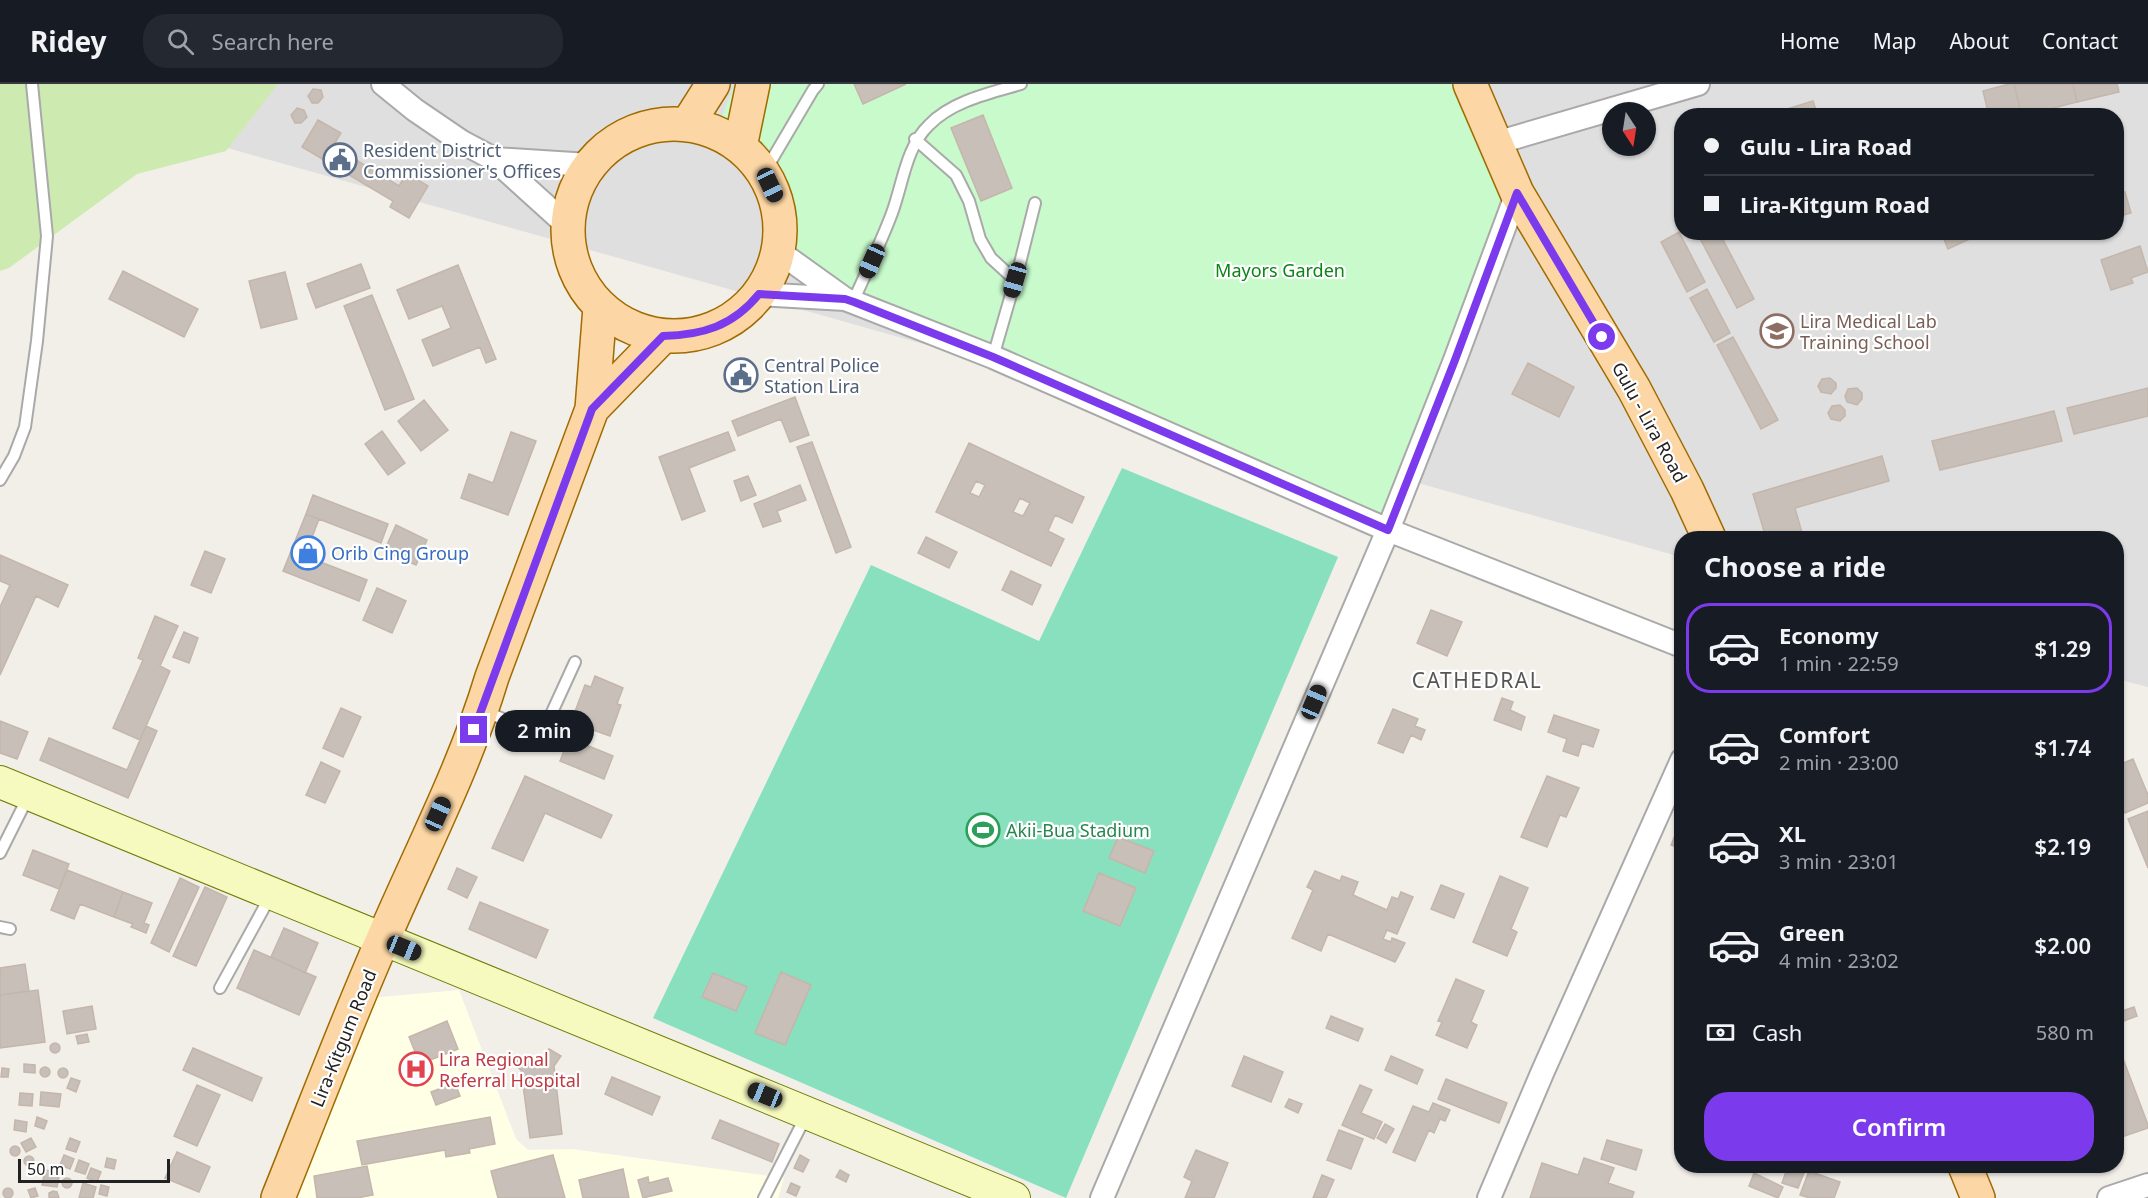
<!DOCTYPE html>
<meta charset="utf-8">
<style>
:root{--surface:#171b24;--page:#242831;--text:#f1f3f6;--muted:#9ea1a6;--line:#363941;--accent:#7c3aed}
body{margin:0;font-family:"Noto Sans",sans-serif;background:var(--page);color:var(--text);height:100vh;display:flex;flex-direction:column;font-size:22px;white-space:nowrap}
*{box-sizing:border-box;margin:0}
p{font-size:20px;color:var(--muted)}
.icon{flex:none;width:33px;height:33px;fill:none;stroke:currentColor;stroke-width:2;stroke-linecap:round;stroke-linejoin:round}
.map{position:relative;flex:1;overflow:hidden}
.side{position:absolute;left:1674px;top:447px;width:450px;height:642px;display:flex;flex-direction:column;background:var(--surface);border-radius:24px;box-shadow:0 2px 4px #0004}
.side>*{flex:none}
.hud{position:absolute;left:1674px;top:24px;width:450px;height:132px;border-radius:24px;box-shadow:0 2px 4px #0004;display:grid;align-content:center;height:132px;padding:0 30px;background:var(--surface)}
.needle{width:39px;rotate:168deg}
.tools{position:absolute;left:1602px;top:18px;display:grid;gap:12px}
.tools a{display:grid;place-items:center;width:54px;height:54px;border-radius:50%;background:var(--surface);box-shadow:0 2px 4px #0004;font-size:30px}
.scale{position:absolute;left:18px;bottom:15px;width:152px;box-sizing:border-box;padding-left:6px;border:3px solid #222;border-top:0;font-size:16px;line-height:21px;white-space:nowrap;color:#222;-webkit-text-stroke:4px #fff;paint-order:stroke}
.end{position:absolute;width:27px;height:27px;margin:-14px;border:8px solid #7c3aed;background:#fff;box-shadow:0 0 0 3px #fff}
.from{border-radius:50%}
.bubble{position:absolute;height:42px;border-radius:21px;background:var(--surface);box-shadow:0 2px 4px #0004;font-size:20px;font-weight:600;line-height:42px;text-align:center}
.car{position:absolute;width:18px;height:36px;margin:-18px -9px;border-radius:8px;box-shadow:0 0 4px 2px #0007;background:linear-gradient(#222 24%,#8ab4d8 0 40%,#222 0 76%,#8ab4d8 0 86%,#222 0)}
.hud b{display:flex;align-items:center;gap:21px;height:57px;font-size:22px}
.hud b+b{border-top:2px solid var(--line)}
.hud i{width:15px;height:15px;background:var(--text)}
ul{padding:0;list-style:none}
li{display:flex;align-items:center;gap:18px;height:90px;margin:0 12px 9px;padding:0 18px;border:3px solid transparent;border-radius:24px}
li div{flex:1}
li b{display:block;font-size:22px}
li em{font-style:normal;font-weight:600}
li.active{border-color:var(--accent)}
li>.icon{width:54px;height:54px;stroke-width:1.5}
h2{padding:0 30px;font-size:27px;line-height:72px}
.pay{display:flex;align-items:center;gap:15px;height:66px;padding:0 30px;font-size:22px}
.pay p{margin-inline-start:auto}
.button{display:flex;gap:12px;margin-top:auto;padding:12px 30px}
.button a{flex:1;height:69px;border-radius:24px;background:var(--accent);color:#fff;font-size:24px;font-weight:600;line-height:69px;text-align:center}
header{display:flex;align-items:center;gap:36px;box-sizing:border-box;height:84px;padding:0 30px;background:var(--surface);border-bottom:2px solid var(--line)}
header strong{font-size:28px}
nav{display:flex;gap:33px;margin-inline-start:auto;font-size:21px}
.search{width:420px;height:54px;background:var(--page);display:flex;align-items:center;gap:15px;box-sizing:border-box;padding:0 21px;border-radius:24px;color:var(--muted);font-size:22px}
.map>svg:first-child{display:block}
.residential{fill:#e0dfdf;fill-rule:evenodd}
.education{fill:#ffffe5}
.grass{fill:#cdebb0}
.park{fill:#c8facc}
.pitch{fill:#88e0be}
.building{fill:#c7bfb8;stroke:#c4b6ab;stroke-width:1.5;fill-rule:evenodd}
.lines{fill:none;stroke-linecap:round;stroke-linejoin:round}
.service-casing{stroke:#a9a9a9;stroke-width:14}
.minor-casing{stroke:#a9a9a9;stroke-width:26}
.secondary-casing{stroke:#707d05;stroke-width:34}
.primary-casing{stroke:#a06b00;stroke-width:36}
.service{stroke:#fff;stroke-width:10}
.minor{stroke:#fff;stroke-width:22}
.secondary{stroke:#f7fabf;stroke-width:32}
.primary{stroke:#fcd6a4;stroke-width:33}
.route{stroke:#7c3aed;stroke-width:8}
.labels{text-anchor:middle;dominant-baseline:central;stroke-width:4.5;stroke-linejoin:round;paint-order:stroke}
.service-label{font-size:18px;fill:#4e5e75;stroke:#fff;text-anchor:start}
.park-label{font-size:18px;fill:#0c8416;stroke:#fff}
.education-label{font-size:18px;fill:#785e54;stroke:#fff;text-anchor:start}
.street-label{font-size:18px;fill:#222;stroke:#fff}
.shop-label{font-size:18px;fill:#366cbe;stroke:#fff;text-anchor:start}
.leisure-label{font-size:18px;fill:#27864d;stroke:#fff;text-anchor:start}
.health-label{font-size:18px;fill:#be3a42;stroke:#fff;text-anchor:start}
.quarter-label{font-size:21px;letter-spacing:1.5px;fill:#555;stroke:#fff}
</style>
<header>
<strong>Ridey</strong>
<div class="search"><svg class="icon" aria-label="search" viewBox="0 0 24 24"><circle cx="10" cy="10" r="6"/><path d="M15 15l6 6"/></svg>Search here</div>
<nav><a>Home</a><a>Map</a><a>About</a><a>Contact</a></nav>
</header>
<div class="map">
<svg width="2148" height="1114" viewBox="0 0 2148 1114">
<rect width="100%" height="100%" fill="#f2efe9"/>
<!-- residential -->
<path class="residential" d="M0,0H2148V603L2117,595L2116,454H1682L1681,473ZM1612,28H1646V62H1612ZM1682,32H2116V148H1682Z"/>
<!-- education -->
<path class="education" d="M459,906L516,1055L528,1066L572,1065L784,1094L778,1114H294L369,914Z"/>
<!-- grass -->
<path class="grass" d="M0,0H278L226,67L137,90L9,184L0,187Z"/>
<!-- park -->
<path class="park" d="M735,0H1471L1512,90L1388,437L777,174L776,116L716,48Z"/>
<!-- pitch -->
<path class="pitch" d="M1122,384L1338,473L1066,1114L653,934L871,481L1039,557Z"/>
<!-- building -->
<path class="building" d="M854,0H906L863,20Z
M2009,0H2014L2022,32H1989L1983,7Z
M2014,0H2073L2077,18L2022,32Z
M2073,0H2117L2119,8L2077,18Z
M313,5L321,6L323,13L318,19H312L308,12Z
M1813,17L1818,32H1764Z
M297,24L304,26L307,33L301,39H295L291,31Z
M983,31L1012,104L981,117L951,44Z
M318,36L341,49L333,62L399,102L407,89L428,102L409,134L390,123L393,117L302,63Z
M2125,108L2131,129L2116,133V110Z
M1679,148L1705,198L1687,208L1661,158Z
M1719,148L1754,215L1737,224L1697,149Z
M1941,148H1975L1976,152L1948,165Z
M2140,162L2148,188L2131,194L2133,199L2111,206L2101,176Z
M361,180L370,204L316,224L307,200Z
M458,181L496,275L486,279L480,263L433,282L422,256L451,244L442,222L409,235L397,206Z
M123,187L198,225L184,253L109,215Z
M285,188L297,235L261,244L249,197Z
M1707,205L1730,249L1714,258L1690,214Z
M372,211L414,315L385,326L344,222Z
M1733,253L1778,336L1761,345L1717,261Z
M1528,279L1574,303L1559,333L1512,310Z
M1830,294L1836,299V304L1831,310L1821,308L1818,302L1822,295Z
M1857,304L1862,309V315L1857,321L1847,318L1845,312L1848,305Z
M2148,304V332L2074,350L2067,324Z
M795,313L809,351L790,358L781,335L738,352L732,337Z
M424,316L448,346L421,367L398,337Z
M1840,321L1845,326V332L1840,337L1831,335L1828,329L1832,322Z
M2054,327L2062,357L1940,386L1932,357Z
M382,347L405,379L388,391L365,360Z
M511,348L536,357L508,431L461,414L469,390L493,399Z
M728,348L735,366L689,384L705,427L682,436L659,373Z
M812,358L851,463L836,469L797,363Z
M969,359L1084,413L1072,439L1055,431L1048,447L1064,455L1051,482L936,428ZM976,397L985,401L979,413L970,409ZM1020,414L1030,419L1023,432L1013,428Z
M1882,372L1889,397L1795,424L1802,449L1785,454H1766L1753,410Z
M748,392L756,411L741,417L734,397Z
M800,401L806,416L777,427L781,437L763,443L754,420Z
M313,411L388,440L381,459L306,430Z
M306,430L319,435L305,472L367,496L359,517L283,487Z
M396,441L427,456L416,481L384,467Z
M926,453L957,468L949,484L918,469Z
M205,467L225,475L211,509L191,501Z
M0,471L68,501L58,523L36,512L0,591V523L10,501L0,497Z
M1011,487L1041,501L1032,521L1002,506Z
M377,504L406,517L392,549L363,536Z
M1431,526L1462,538L1447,572L1417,559Z
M155,532L178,542L160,582L170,587L140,656L113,644L143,576L138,574Z
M184,548L198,554L189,579L173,573Z
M595,592L623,604L617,620L621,621L610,652L571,638L585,601L591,603Z
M1502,614L1513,618L1510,626L1525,633L1521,646L1494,636Z
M341,624L361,633L343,673L323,664Z
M1393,625L1418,635L1415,642L1425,646L1421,656L1411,651L1403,669L1378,659Z
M1554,631L1599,646L1593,663L1582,659L1578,672L1563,667L1567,655L1548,648Z
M0,637L28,648L17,675L0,669Z
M146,642L157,647L128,714L40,676L49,654L127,686Z
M569,654L613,672L604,695L560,677Z
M2133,675L2148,711V719L2125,729L2116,709V682Z
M321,678L340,687L325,719L306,711Z
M525,692L612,731L601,754L545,729L523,777L492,764Z
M1547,692L1579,704L1566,733L1560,731L1547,763L1521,753Z
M2148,727V784L2128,735Z
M1682,734V765L1671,761Z
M1118,753L1154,767L1145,789L1109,774Z
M33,766L69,780L59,805L23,791Z
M457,784L477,793L467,814L448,805Z
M67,786L123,808L114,833L80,820L74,835L51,826Z
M1315,787L1340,797L1342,792L1358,798L1353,811L1387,826L1392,813L1398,815L1401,808L1413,813L1397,850L1387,846L1383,855L1391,858L1392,854L1405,859L1395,878L1328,850L1321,867L1292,854L1313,806L1307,803Z
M1099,789L1136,804L1120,842L1083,827Z
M1500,792L1528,804L1511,845L1517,848L1507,872L1473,858Z
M180,794L199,803L169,868L151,859Z
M1441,801L1464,810L1454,834L1431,825Z
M205,803L227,813L196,882L173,872Z
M123,808L152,819L144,839L149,841L146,849L131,843L133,840L114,833Z
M480,818L548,846L536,874L469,845Z
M284,844L318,859L305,889L271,873Z
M254,866L316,893L299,931L237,904Z
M25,880L29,907L0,911V884Z
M781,888L811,901L785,961L755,949Z
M713,889L747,903L736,927L702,913Z
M1456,895L1484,907L1471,938L1477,941L1467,964L1436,951L1442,938L1438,937Z
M38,906L45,958L0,964V911Z
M92,922L96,945L67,950L63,927Z
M2134,923L2137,932L2116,940V929Z
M1331,932L1363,945L1358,957L1326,944Z
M447,937L458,965L420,980L409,953Z
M87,950L89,958L78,960L76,952Z
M2116,956L2148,1041V1044L2116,1055V1020L2122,1018L2116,1004Z
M50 964a5 5 0 1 1 10 0a5 5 0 1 1-10 0Z
M193,964L262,994L252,1017L183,986Z
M549,965L561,972L554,982L562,1050L530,1054L521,986L513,980L519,971L527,975L542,974Z
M1244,972L1283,988L1271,1018L1232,1002Z
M1391,972L1423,986L1417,1000L1385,986Z
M24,980L35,981V989L24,988Z
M40 988a5 5 0 1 1 10 0a5 5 0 1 1-10 0Z
M58 989a5 5 0 1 1 10 0a5 5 0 1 1-10 0Z
M2,984L9,985L8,993H1Z
M612,993L660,1013L652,1031L605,1010Z
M71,994L80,997L76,1008L67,1004Z
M1446,995L1507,1019L1499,1039L1438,1015Z
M455,999L460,1012L436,1021L431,1008Z
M197,1001L220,1011L197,1062L174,1052Z
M1360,1001L1372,1006L1361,1029L1382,1038L1374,1055L1342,1041Z
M41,1008L61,1010L59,1023L40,1021Z
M20,1009L33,1010L32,1022L19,1021Z
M1289,1015L1302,1020L1298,1029L1285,1023Z
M1433,1019L1450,1026L1445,1037L1440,1035L1434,1049L1429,1046L1415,1077L1393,1068L1413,1022L1429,1028Z
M37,1033L47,1037L44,1045L35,1042Z
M490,1033L495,1060L469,1065L470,1069L446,1073L445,1066L362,1081L357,1057Z
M15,1036L27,1038L26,1048L14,1046Z
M720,1036L779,1060L772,1078L712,1054Z
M1385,1040L1394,1045L1386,1059L1377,1054Z
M1339,1046L1363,1055L1351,1085L1327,1076Z
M31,1054L36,1063L26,1068L21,1059Z
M70,1054L80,1058L76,1068L66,1065Z
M1607,1056L1642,1066L1636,1086L1601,1075Z
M10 1067a5 5 0 1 1 10 0a5 5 0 1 1-10 0Z
M1196,1066L1228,1079L1214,1114H1185L1192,1097L1184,1093Z
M177,1068L210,1083L199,1108L165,1094Z
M64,1071L74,1075L70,1085L60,1081Z
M553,1071L565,1114H498L491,1087Z
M800,1071L809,1076L803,1088L794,1084Z
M24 1077a5 5 0 1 1 10 0a5 5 0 1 1-10 0Z
M107,1074L116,1076L114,1085L105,1083Z
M1584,1074L1614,1084L1608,1099L1634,1108L1632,1114H1530L1542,1079L1578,1091Z
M79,1076L89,1080L85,1090L75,1087Z
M367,1082L373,1111L357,1114H317L314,1092Z
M1744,1082H1764L1763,1087Z
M1788,1082L1805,1086L1798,1104L1782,1099Z
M91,1084L101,1088L97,1098L87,1094Z
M623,1085L629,1114H583L579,1096Z
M45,1086L60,1088L57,1103L42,1101Z
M840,1086L849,1091L846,1098L836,1093Z
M1809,1087L1840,1098L1834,1114H1810L1800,1111Z
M1754,1089L1783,1103L1778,1114L1749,1102Z
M1322,1091L1334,1096L1326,1114H1313Z
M648,1093L649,1099L668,1094L672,1107L643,1114L638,1096Z
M62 1099a5 5 0 1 1 10 0a5 5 0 1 1-10 0Z
M83,1099L96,1103L93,1114H79Z
M791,1099L800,1103L796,1112L787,1108Z
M101,1101L109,1103L107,1112L99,1110Z
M3 1109a5 5 0 1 1 10 0a5 5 0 1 1-10 0Z
M35,1104L38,1112L31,1114L28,1106Z
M53,1107L57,1108L59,1114H49V1109Z"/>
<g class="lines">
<!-- service casing -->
<g class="service-casing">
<path id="service" d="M915,55L956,91L969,117L980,155L991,174L1015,196
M764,89L813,6L818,0
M853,218C866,188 881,159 892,129C903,99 906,63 929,41C952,17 990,9 1021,0
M993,273L1019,183L1035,119
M0,396L14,372L25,343L37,257L47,152L32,0
M485,627C508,637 523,647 548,637L575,578
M0,769L28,713
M0,843L10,845
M220,904L271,811
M764,1114L806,1032"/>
</g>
<!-- minor casing -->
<g class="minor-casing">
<path id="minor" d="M383,0L415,26L462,58L494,75L567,141
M1496,59L1698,0
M494,75L589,81
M778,167L845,215
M759,210L845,215L853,218L993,273L1388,446L1682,562
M1102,1114L1388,446L1455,276L1517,109
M1489,1114L1543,987L1682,676
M2109,1114L2148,1101"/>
</g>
<!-- secondary casing -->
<g class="secondary-casing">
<path id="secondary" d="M0,698L1014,1114"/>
</g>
<!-- primary casing -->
<g class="primary-casing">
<path id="primary" d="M1470,0L1517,109L1634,305L1687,406L1709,454
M568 146a106 106 0 1 1 212 0a106 106 0 1 1-212 0Z
M687,41L713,0
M740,63L753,0
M592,325L663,252
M1965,1082L1978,1114
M278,1114C313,1027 346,939 384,853C421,767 465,683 492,593L592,325L600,223"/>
</g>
<!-- service -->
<use href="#service" class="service"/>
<!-- minor -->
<use href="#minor" class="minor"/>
<!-- secondary -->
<use href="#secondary" class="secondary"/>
<!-- primary -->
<use href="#primary" class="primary"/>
</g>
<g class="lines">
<!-- route -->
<path class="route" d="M474,646L592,325L663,252C703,251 733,242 759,210L845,215L854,218L993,273L1388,446L1455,276L1517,109L1602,253"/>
</g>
<!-- icons -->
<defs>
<g id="civic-ring" transform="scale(1.725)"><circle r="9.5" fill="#fff" stroke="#5c6f8a" stroke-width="1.5"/><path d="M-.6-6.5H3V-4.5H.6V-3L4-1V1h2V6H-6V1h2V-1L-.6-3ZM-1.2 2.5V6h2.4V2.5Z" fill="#5c6f8a"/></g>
<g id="school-ring" transform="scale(1.725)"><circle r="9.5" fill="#fff" stroke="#8d6e63" stroke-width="1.5"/><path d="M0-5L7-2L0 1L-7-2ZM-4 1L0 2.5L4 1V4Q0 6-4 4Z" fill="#8d6e63"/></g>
<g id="shop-ring" transform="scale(1.725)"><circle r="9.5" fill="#fff" stroke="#3f7fe0" stroke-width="1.5"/><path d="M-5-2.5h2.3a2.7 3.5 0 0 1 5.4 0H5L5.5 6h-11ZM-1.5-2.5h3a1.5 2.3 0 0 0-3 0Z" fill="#3f7fe0"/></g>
<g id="stadium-ring" transform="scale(1.725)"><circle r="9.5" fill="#fff" stroke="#2e9e5b" stroke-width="1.5"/><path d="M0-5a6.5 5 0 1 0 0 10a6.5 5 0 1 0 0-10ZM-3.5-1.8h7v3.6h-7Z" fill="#2e9e5b"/></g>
<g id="hospital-ring" transform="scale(1.725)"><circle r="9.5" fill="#fff" stroke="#e0444e" stroke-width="1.5"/><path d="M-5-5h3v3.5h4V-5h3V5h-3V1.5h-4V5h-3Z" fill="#e0444e"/></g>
</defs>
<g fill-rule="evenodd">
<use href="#civic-ring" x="340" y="76"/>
<use href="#school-ring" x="1777" y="247"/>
<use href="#civic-ring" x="741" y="291"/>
<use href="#shop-ring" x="308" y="469"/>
<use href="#stadium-ring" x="983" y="746"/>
<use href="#hospital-ring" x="416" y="985"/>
</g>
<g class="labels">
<!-- service labels -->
<g class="service-label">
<text x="363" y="66">Resident District<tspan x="363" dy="21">Commissioner's Offices</tspan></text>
<text x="764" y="281">Central Police<tspan x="764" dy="21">Station Lira</tspan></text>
</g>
<!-- park labels -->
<g class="park-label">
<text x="1280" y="186">Mayors Garden</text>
</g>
<!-- education labels -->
<g class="education-label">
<text x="1800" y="237">Lira Medical Lab<tspan x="1800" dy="21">Training School</tspan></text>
</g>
<!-- street labels -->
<g class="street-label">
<text transform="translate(1650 338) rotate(61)">Gulu - Lira Road</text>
<text transform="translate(343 954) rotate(-68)">Lira-Kitgum Road</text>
</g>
<!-- shop labels -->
<g class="shop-label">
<text x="331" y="469">Orib Cing Group</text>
</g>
<!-- leisure labels -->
<g class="leisure-label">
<text x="1006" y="746">Akii-Bua Stadium</text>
</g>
<!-- health labels -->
<g class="health-label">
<text x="439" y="975">Lira Regional<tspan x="439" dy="21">Referral Hospital</tspan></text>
</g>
<!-- quarter labels -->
<g class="quarter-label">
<text x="1477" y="596">CATHEDRAL</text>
</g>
</g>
</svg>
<div class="tools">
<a><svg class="needle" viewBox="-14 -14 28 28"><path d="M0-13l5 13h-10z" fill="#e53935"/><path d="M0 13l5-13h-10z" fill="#9ea1a6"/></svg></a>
</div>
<div class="scale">50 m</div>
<i class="end from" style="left:1602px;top:253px"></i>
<i class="end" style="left:474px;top:646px"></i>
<div class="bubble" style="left:495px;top:626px;width:99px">2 min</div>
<i class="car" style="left:770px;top:101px;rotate:155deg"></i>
<i class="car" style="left:872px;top:177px;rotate:204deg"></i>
<i class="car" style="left:1015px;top:196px;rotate:196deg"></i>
<i class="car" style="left:1314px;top:618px;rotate:23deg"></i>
<i class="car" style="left:438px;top:730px;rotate:24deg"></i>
<i class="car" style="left:404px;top:864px;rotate:112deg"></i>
<i class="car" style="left:765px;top:1011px;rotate:292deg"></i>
<div class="hud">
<b><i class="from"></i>Gulu - Lira Road</b>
<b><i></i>Lira-Kitgum Road</b>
</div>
<section class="side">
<h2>Choose a ride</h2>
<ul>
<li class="active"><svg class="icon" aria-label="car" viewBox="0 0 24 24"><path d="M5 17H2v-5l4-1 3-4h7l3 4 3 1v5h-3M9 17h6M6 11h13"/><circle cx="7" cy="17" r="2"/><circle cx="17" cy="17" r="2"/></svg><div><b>Economy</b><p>1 min · 22:59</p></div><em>$1.29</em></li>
<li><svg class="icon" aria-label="car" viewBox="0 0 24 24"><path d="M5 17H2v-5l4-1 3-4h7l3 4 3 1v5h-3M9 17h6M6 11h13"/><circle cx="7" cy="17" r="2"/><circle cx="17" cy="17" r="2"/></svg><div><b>Comfort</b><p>2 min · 23:00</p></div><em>$1.74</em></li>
<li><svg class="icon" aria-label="car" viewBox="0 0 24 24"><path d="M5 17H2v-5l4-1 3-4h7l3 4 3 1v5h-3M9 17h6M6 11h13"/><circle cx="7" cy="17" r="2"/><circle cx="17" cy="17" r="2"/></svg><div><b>XL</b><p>3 min · 23:01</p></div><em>$2.19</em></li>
<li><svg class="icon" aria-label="car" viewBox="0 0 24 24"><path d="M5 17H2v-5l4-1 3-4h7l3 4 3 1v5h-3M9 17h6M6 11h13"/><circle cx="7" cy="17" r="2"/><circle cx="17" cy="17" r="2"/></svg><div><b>Green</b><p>4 min · 23:02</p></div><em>$2.00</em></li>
</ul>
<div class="pay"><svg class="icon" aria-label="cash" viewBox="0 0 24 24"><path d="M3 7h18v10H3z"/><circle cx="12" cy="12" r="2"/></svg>Cash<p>580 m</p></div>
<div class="button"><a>Confirm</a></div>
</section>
</div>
